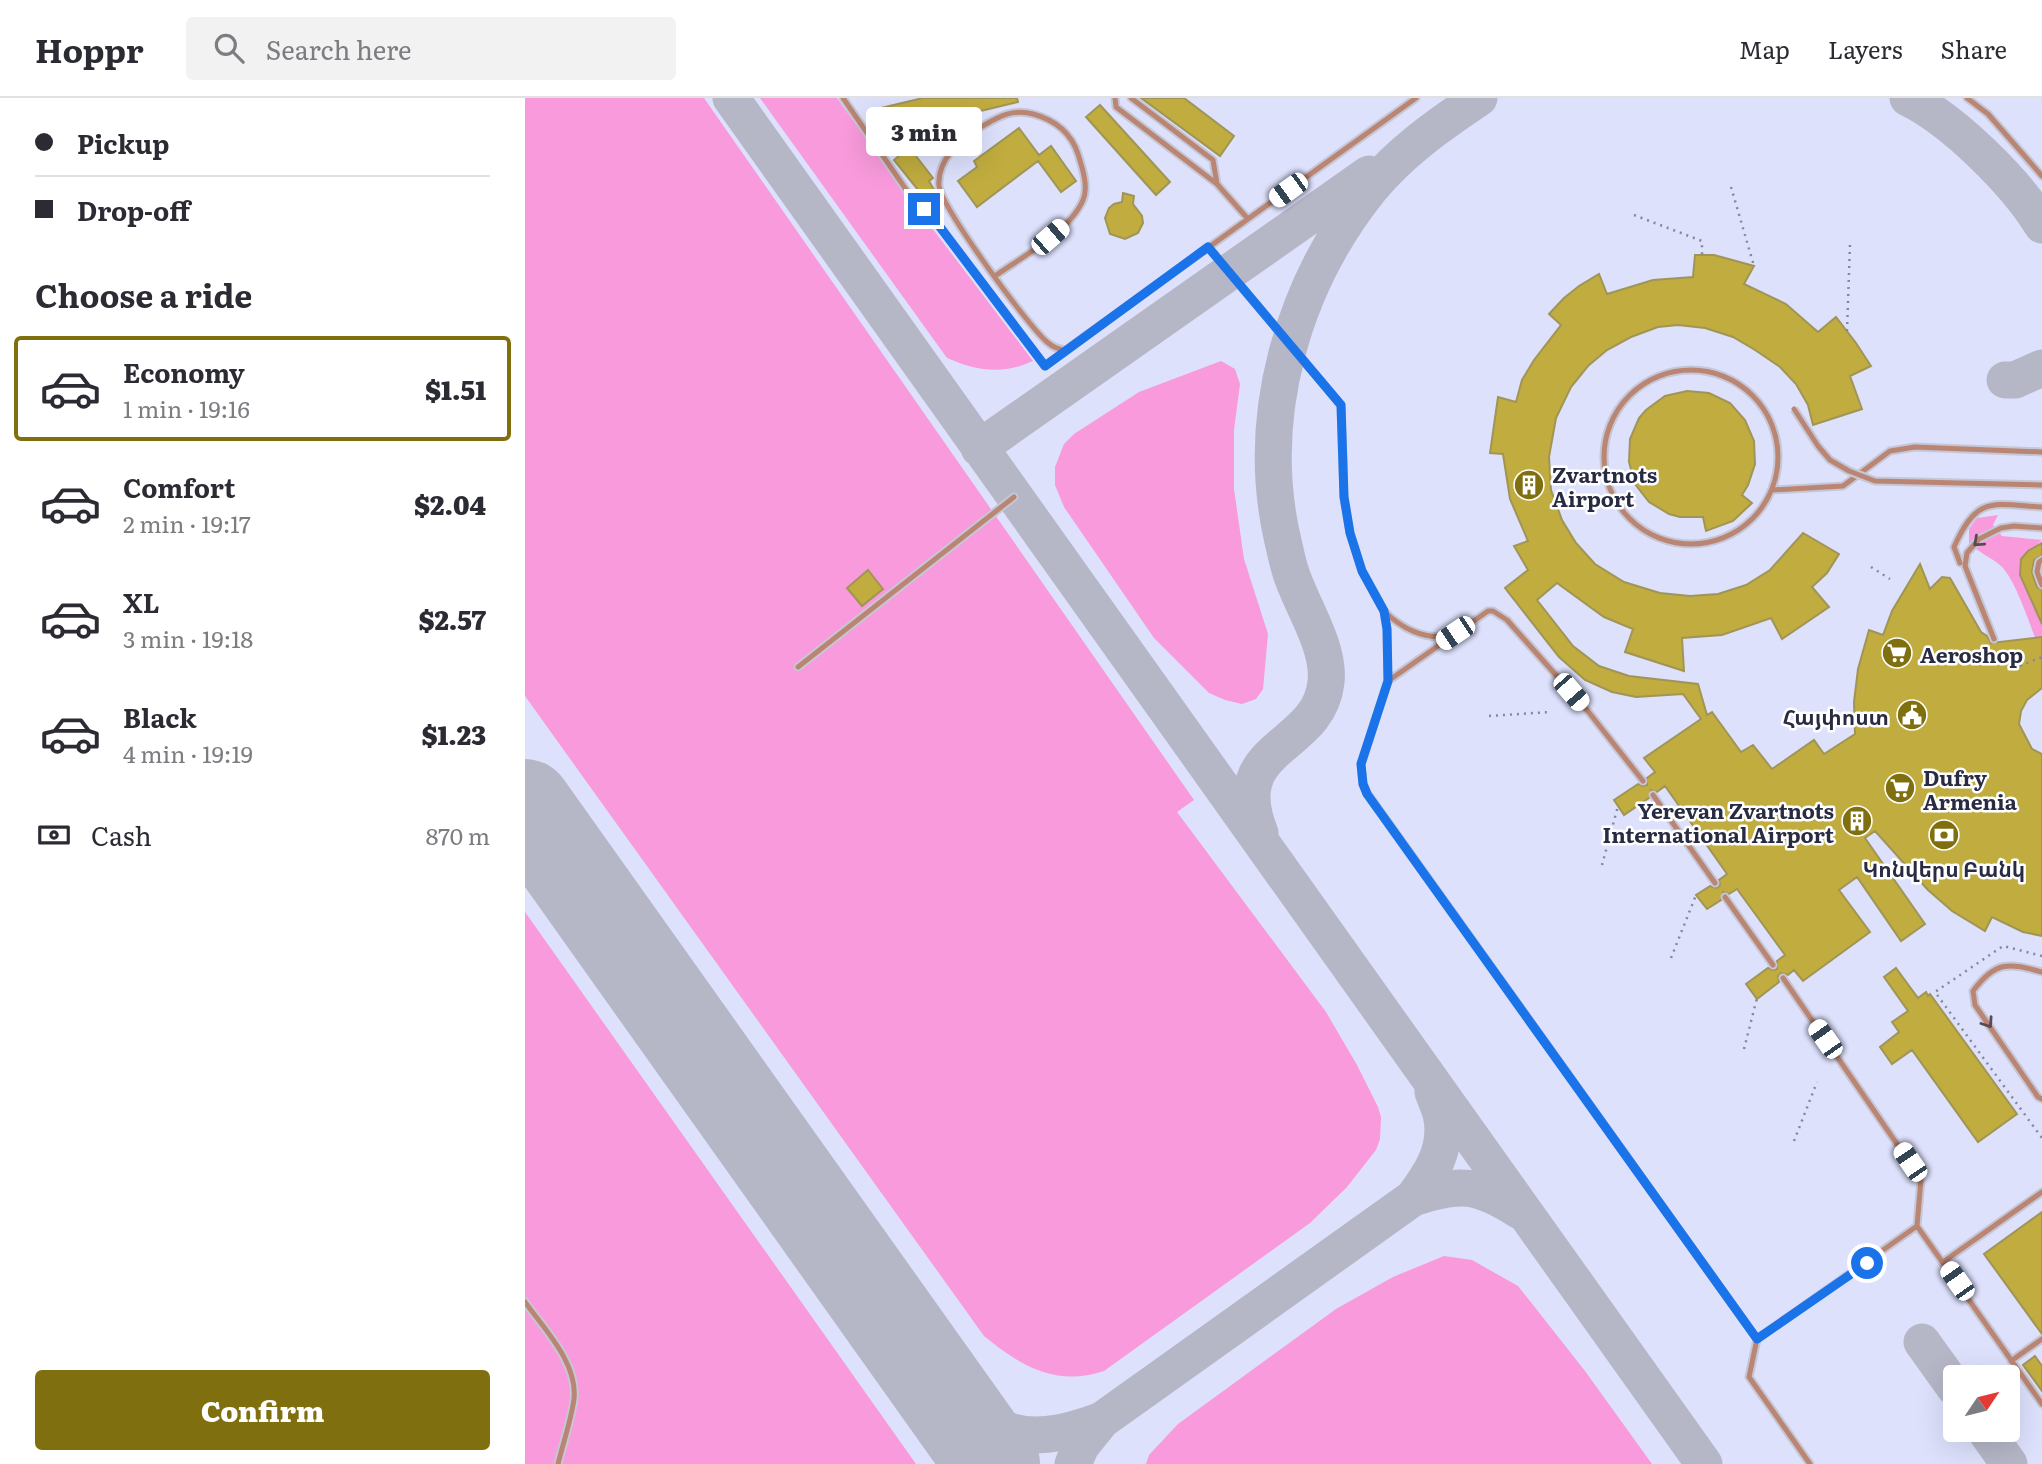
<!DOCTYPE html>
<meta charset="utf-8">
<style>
:root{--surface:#fff;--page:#f2f2f3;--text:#2b2b33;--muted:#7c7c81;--line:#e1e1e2;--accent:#7f6f0e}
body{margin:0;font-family:Literata,"Noto Sans Armenian",serif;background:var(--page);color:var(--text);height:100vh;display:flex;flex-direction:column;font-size:26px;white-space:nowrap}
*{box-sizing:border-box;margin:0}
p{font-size:23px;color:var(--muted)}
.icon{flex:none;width:38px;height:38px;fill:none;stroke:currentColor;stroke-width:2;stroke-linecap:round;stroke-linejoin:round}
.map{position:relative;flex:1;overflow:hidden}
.panel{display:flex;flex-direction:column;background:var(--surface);width:525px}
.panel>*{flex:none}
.guide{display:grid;align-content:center;height:154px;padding:0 35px;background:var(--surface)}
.needle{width:46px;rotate:55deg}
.controls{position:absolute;left:1418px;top:1267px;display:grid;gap:14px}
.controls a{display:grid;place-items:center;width:77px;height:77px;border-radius:7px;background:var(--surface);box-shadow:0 7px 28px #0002;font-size:35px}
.end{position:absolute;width:32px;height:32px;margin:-16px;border:9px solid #1a73e8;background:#fff;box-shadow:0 0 0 4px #fff}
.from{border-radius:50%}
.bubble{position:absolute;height:49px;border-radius:7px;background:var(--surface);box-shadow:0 7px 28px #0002;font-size:23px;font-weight:800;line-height:49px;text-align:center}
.car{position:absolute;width:21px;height:42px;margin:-21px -10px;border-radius:9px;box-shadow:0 0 5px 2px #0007;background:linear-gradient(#fff 24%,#345 0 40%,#fff 0 76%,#345 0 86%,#fff 0)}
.guide b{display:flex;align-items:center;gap:24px;height:66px;font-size:26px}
.guide b+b{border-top:2px solid var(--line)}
.guide i{width:18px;height:18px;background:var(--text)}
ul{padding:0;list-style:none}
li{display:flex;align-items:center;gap:21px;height:105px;margin:0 14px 10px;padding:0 21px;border:4px solid transparent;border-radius:7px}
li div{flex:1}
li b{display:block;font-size:26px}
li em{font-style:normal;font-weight:800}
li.active{border-color:var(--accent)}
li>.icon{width:63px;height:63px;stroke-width:1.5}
h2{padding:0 35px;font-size:32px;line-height:84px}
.pay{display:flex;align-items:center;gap:18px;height:77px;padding:0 35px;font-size:26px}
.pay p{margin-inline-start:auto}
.cta{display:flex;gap:14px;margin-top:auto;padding:14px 35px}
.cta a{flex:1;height:80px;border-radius:7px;background:var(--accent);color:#fff;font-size:28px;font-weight:800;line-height:80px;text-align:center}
header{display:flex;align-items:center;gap:42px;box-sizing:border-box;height:98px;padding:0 35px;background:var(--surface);border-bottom:2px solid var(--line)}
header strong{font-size:33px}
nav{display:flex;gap:38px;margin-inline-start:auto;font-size:24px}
.search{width:490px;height:63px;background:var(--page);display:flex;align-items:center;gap:18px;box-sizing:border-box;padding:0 24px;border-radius:7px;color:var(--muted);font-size:26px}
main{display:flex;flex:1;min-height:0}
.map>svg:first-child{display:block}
.built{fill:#dde1fc;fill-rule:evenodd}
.green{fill:#f89adb}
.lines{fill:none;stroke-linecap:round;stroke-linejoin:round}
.taxiway{stroke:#b5b7c7;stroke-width:37}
.runway{stroke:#b5b7c7;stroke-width:94}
.building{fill:#c0ac3f;stroke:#a09556;stroke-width:2}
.service-casing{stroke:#c5c7d6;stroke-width:9}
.path{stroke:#86889a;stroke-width:2.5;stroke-dasharray:2 5;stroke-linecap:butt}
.service{stroke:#bb8573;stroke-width:5}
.service-bridge-casing{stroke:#c5c7d6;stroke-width:9;stroke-linecap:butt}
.service-bridge{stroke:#bb8573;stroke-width:5}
.oneway{stroke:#5c4a53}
.route{stroke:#1a73e8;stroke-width:9}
.labels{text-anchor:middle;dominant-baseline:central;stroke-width:5;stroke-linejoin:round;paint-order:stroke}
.poi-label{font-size:21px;font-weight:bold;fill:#292b42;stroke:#fff;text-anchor:start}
</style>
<header>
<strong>Hoppr</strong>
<div class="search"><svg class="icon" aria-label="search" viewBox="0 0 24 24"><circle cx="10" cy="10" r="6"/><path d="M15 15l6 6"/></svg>Search here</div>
<nav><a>Map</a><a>Layers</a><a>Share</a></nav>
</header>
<main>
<section class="panel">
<div class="guide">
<b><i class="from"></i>Pickup</b>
<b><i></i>Drop-off</b>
</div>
<h2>Choose a ride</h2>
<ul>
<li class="active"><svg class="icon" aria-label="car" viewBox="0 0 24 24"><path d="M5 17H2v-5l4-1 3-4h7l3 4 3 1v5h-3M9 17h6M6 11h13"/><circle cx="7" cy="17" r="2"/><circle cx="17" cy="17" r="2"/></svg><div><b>Economy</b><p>1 min · 19:16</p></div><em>$1.51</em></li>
<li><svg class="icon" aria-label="car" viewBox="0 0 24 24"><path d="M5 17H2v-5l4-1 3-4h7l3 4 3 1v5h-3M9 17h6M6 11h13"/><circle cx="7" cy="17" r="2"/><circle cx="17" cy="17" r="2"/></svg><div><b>Comfort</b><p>2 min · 19:17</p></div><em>$2.04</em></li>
<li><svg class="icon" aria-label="car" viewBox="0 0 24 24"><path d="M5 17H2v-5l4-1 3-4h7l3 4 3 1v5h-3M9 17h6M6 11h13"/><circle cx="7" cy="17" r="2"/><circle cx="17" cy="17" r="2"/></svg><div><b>XL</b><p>3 min · 19:18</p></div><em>$2.57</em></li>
<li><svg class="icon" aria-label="car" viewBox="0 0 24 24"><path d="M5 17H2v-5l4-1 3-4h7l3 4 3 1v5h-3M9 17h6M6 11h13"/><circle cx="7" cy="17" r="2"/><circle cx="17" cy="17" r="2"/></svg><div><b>Black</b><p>4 min · 19:19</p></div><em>$1.23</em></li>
</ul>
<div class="pay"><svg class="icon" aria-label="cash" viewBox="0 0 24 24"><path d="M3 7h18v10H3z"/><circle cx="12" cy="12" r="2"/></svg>Cash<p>870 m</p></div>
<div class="cta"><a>Confirm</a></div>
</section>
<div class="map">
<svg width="1517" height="1366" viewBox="0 0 1517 1366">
<rect width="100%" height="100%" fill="#e7e9f6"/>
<!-- built -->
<path class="built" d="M0,0H1517V1366H0ZM1430,1279H1482V1332H1430Z"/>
<!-- green -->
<path class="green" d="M0,0H179L669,702L652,714L801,914L832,967L853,1009L856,1019L855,1041L851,1052L822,1089L785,1125L579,1273C530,1289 496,1268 459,1238L0,598Z
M235,0H312L382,97L508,263C477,277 452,273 422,260Z
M696,263L710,271L715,286L709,332V391L719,461L743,536L738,591L731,601L717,606L700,602L684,595L629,540L539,409L530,387V369L539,346L549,336L614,294Z
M1473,417L1468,427L1477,438L1517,442L1496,461L1495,477L1517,526V558C1508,536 1492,483 1476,468C1466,459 1454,455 1444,445V431L1452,420Z
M0,814L391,1366H0Z
M919,1158L947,1162L993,1188L1060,1273L1127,1366H621L624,1357L653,1326L811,1211L868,1179Z"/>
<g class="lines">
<!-- taxiway -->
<path class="taxiway" d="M206,0L1179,1366
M1383,0C1428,22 1491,84 1517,127
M1480,282H1490L1517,270
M454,350L844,76
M735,735C699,645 794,653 801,584C805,549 777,509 766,475C762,463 760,451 757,439C730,317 768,187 845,91C875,54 914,27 954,0
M908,994C911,1003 916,1012 917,1021C922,1052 906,1076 888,1100C936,1084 953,1086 995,1113
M1397,1244L1430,1290
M423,1302C483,1341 510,1347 577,1322L888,1100
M1460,1332L1484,1366
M548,1366L556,1348L577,1322"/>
<!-- runway -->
<path class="runway" d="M0,708L468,1366"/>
</g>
<!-- building -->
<path class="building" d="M398,0H492L493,4L443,16L446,27L397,39L425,16L362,31L356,10Z
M616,0H659L709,38L695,58Z
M575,7L645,84L631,97L561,19Z
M494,30L514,57L526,48L551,83L536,94L513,63L452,109L433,83L452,69L449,63Z
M384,49L408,80L404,83L411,95L402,103L369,62Z
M598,95L609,98L608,106L617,118L618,125L613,135L600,141L585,136L580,120L584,110L589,106L597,104Z
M1170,157H1189L1229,168L1219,186L1261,206L1293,234L1311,219L1331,245L1346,268L1325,278L1337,311L1288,327L1283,307L1271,286L1255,269L1230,252L1208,239L1180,230L1153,227L1133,229L1106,239L1082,252L1063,268L1046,289L1031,320L1024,359L1026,392L1037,422L1051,445L1070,466L1099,484L1135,495L1165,498L1193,496L1221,487L1245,472L1278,435L1314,456L1302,475L1287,489L1304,509L1257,541L1246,520L1197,537L1157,540L1159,573L1100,554L1108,531L1079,519L1032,485L1012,502L1048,548L1074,568L1104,578L1173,586L1182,617L1187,614L1216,654L1228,647L1247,671L1289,642L1299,656L1330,636L1329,604L1333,571L1344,532L1358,537L1367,513L1395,466L1405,491L1417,479L1425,480L1456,534L1462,538L1466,545L1517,539V590L1502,602L1496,613L1494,626L1507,651L1517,656V838L1498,834L1467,819L1460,833L1427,813L1403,792L1350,733L1340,740L1400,826L1376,843L1332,779L1314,792L1345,834L1278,883L1269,872L1263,877L1256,875L1253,878L1254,884L1232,901L1221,886L1243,870L1248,872L1252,871V863L1260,857L1212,791L1204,796L1198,794L1196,802L1182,811L1171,797L1185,788L1192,790L1195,787L1194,782L1202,776L1140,688L1132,694L1126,692L1124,700L1099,717L1089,702L1113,686L1118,688L1122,687V680L1130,674L1119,660L1176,621L1158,596L1111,599L1087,594L1060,582L1034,559L980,490L1003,472L989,448L1003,443L985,401L978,356L965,355L973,299L991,304L997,282L1009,262L1036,227L1024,216L1039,200L1054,188L1074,176L1082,196L1128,182L1168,179Z
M1162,293L1184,295L1205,305L1220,322L1229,343L1230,366L1223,387L1217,397L1227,405L1208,423L1181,433L1178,419H1155L1144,416L1124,404L1110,386L1104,364L1105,341L1114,320L1121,312L1140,298Z
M1517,445V457L1509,462L1507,474L1512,489L1517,492V526L1495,477L1496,461L1503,453Z
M343,472L358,491L337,508L322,490Z
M1371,870L1393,900L1401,894L1403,898L1405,896L1492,1016L1453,1044L1387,952L1367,966L1355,949L1374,934L1367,924L1383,913L1359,879Z
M1517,1114V1236L1459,1156Z
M1510,1258L1517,1268V1293L1498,1267Z"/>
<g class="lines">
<!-- service casing -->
<g class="service-casing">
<path id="service" d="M318,0L382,93L415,129L520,268L541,252
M590,0L591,9L692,86L723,121
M606,0L688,62L692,86
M1442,0L1463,16L1517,78
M683,149L816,307L819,399L825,435L837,473L859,513L862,532L863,583L836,666L838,686L843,696L1232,1241
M470,178C497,159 545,133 558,102C564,89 557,69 553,56C546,35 530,22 508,16C486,10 472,20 454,30C434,41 412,63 414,88C417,110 502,227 522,244C528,249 532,251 541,252L891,0
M1079 359a87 87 0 1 1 174 0a87 87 0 1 1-174 0Z
M1247,392L1318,388L1365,353L1390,349L1517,354
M1517,462L1514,464L1512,474L1517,487
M1435,465L1429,449C1452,397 1467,406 1517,409
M859,513C876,530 900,543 925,537
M1469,541L1440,468L1442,455L1454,441L1476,430L1489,428L1517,430
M273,569L489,399
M863,583L963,513H968L982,522L1062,612L1118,683
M1128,697L1190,785
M1200,799L1248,867
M1517,874C1484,865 1471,862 1448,893L1450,907L1513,999L1517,1001
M1258,880L1396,1081L1392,1128L1517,1306
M1418,1164L1517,1094
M0,1204C19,1231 53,1265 49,1301C46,1323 38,1345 33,1366
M1486,1263L1517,1241
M1285,1366L1224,1279L1232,1241L1392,1128"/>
</g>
<!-- path -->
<path class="path" d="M1206,89L1229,168
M1109,117L1177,143V157
M1322,233L1325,146
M1346,469L1365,481
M1495,568L1517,559
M964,618L1025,614
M1077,767L1093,708
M1517,858L1478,848L1410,894L1517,1040
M1146,860L1171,797
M1219,951L1232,900
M1269,1043L1292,984"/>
<!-- service -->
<use href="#service" class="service"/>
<!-- service-bridge casing -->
<g class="service-bridge-casing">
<path id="service-bridge" d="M1269,311L1293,348L1305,362L1324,373L1350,383L1517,387"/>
</g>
<!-- service-bridge -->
<use href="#service-bridge" class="service-bridge"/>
</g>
<!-- one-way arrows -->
<defs><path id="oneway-chevron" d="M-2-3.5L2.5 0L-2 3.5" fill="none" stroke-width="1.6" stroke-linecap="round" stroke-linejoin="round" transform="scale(1.75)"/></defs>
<g class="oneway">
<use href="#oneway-chevron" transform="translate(1453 444) rotate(138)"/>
<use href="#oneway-chevron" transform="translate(1463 925) rotate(56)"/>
</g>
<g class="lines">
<!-- route -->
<path class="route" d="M399,111L415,129L520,268L683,149L816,307L819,399L825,435L837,473L859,513L862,531L863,583L836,666L838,686L842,696L1232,1241L1342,1165"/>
</g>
<!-- icons -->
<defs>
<g id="building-disc" transform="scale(1.575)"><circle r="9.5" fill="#7f6f0e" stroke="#fff"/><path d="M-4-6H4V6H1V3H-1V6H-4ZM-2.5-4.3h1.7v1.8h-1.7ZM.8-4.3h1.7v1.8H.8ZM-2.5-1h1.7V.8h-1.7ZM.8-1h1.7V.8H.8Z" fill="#fff"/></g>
<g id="supermarket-disc" transform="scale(1.575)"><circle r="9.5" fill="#7f6f0e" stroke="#fff"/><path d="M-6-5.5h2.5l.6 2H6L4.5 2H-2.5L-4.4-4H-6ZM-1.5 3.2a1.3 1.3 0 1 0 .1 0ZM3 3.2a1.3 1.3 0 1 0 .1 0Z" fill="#fff"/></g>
<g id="civic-disc" transform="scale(1.575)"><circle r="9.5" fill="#7f6f0e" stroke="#fff"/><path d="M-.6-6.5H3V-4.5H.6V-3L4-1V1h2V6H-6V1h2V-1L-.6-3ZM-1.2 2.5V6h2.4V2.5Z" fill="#fff"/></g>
<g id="bank-disc" transform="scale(1.575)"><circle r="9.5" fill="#7f6f0e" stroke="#fff"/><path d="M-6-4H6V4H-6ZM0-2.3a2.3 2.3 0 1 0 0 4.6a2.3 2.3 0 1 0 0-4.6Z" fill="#fff"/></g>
</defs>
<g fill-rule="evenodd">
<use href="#building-disc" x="1004" y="387"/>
<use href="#supermarket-disc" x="1372" y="555"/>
<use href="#civic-disc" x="1387" y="617"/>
<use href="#supermarket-disc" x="1375" y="690"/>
<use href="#building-disc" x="1332" y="723"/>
<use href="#bank-disc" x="1419" y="737"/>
</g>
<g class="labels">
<!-- poi labels -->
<g class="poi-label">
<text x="1027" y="375">Zvartnots<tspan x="1027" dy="24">Airport</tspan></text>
<text x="1395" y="555">Aeroshop</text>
<text x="1364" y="617" text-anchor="end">Հայփոստ</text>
<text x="1398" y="678">Dufry<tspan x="1398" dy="24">Armenia</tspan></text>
<text x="1309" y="711" text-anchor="end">Yerevan Zvartnots<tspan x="1309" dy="24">International Airport</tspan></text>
<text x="1419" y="769" text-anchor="middle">Կոնվերս Բանկ</text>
</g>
</g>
</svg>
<div class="controls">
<a><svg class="needle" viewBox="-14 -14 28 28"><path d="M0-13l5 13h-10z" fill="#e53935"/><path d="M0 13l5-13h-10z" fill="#7c7c81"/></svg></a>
</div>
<i class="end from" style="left:1342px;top:1165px"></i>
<i class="end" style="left:399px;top:111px"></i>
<div class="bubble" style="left:341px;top:9px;width:116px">3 min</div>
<i class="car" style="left:763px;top:92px;rotate:234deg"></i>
<i class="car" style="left:525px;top:139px;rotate:49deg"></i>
<i class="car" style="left:930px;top:535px;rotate:236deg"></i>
<i class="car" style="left:1046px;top:594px;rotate:139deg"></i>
<i class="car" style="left:1300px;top:941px;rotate:325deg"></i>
<i class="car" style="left:1385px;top:1064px;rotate:326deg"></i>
<i class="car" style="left:1432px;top:1183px;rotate:325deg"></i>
</div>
</main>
